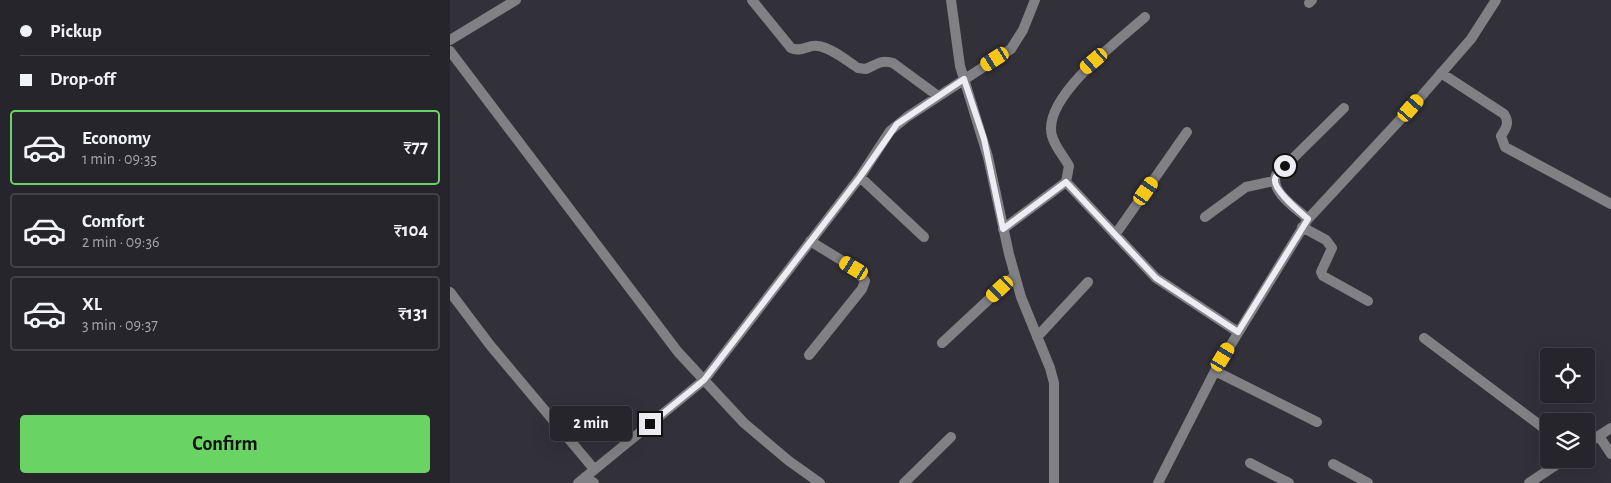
<!DOCTYPE html>
<meta charset="utf-8">
<style>
:root{--surface:#26252c;--page:#2e2d34;--text:#f1f3f6;--muted:#a4a5a9;--line:#424248;--accent:#69d464}
body{margin:0;font-family:"Alegreya Sans",sans-serif;background:var(--page);color:var(--text);height:100vh;display:flex;flex-direction:column;font-size:19px;white-space:nowrap}
*{box-sizing:border-box;margin:0}
p{font-size:16px;color:var(--muted)}
.icon{flex:none;width:28px;height:28px;fill:none;stroke:currentColor;stroke-width:2;stroke-linecap:round;stroke-linejoin:round}
.map{position:relative;flex:1;overflow:hidden}
.details{display:flex;flex-direction:column;background:var(--surface);width:450px}
.details>*{flex:none}
.top-card{display:grid;align-content:center;height:110px;padding:0 20px;background:var(--surface)}
.buttons{position:absolute;left:1090px;top:348px;display:grid;gap:10px}
.buttons a{display:grid;place-items:center;width:55px;height:55px;border-radius:5px;background:var(--surface);box-shadow:0 5px 20px #0002,0 0 0 1px var(--line);font-size:25px}
.end{position:absolute;width:22px;height:22px;margin:-11px;border:6px solid #edecf2;background:#111;box-shadow:0 0 0 2px #111}
.from{border-radius:50%}
.bubble{position:absolute;height:35px;border-radius:5px;background:var(--surface);box-shadow:0 5px 20px #0002,0 0 0 1px var(--line);font-size:16px;font-weight:700;line-height:35px;text-align:center}
.car{position:absolute;width:15px;height:30px;margin:-15px -8px;border-radius:6px;box-shadow:0 0 4px 1px #0007;background:linear-gradient(#f5c518 24%,#345 0 40%,#f5c518 0 76%,#345 0 86%,#f5c518 0)}
.top-card b{display:flex;align-items:center;gap:18px;height:48px;font-size:19px}
.top-card b+b{border-top:1px solid var(--line)}
.top-card i{width:12px;height:12px;background:var(--text)}
ul{padding:0;list-style:none}
li{display:flex;align-items:center;gap:15px;height:75px;margin:0 10px 8px;padding:0 10px;border:2px solid var(--line);border-radius:5px}
li div{flex:1}
li b{display:block;font-size:19px}
li em{font-style:normal;font-weight:700}
li.current{border-color:var(--accent)}
li>.icon{width:45px;height:45px;stroke-width:1.5}
.cta{display:flex;gap:10px;margin-top:auto;padding:10px 20px}
.cta a{flex:1;height:58px;border-radius:5px;background:var(--accent);color:#111;font-size:20px;font-weight:700;line-height:58px;text-align:center}
main{display:flex;flex:1;min-height:0}
.map>svg:first-child{display:block}
.lines{fill:none;stroke-linecap:round;stroke-linejoin:round}
.street{stroke:#818185;stroke-width:10}
.route{stroke:#edecf2;stroke-width:6}
</style>
<main>
<section class="details">
<div class="top-card">
<b><i class="from"></i>Pickup</b>
<b><i></i>Drop-off</b>
</div>
<ul>
<li class="current"><svg class="icon" aria-label="car" viewBox="0 0 24 24"><path d="M5 17H2v-5l4-1 3-4h7l3 4 3 1v5h-3M9 17h6M6 11h13"/><circle cx="7" cy="17" r="2"/><circle cx="17" cy="17" r="2"/></svg><div><b>Economy</b><p>1 min · 09:35</p></div><em>₹77</em></li>
<li><svg class="icon" aria-label="car" viewBox="0 0 24 24"><path d="M5 17H2v-5l4-1 3-4h7l3 4 3 1v5h-3M9 17h6M6 11h13"/><circle cx="7" cy="17" r="2"/><circle cx="17" cy="17" r="2"/></svg><div><b>Comfort</b><p>2 min · 09:36</p></div><em>₹104</em></li>
<li><svg class="icon" aria-label="car" viewBox="0 0 24 24"><path d="M5 17H2v-5l4-1 3-4h7l3 4 3 1v5h-3M9 17h6M6 11h13"/><circle cx="7" cy="17" r="2"/><circle cx="17" cy="17" r="2"/></svg><div><b>XL</b><p>3 min · 09:37</p></div><em>₹131</em></li>
</ul>
<div class="cta"><a>Confirm</a></div>
</section>
<div class="map">
<svg width="1161" height="483" viewBox="0 0 1161 483">
<rect width="100%" height="100%" fill="#32313a"/>
<g class="lines">
<!-- street -->
<path class="street" d="M302,0L341,48C351,53 358,44 368,46C382,48 397,61 408,68L416,69C426,65 431,59 443,63L488,96
M501,0L510,66L538,157L559,254L571,297L600,368L604,383V483
M859,3L862,0
M0,40L66,0
M0,51L228,352L294,423L339,461L370,483
M991,73L1054,114C1060,123 1056,128 1051,136L1055,147L1161,204
M410,177L474,237
M616,182L706,278L788,332
M755,217L796,187L824,181
M858,219C846,208 820,192 826,175L894,108
M852,227L876,240L882,248L871,272L873,276L918,301
M553,229L616,182L619,166C613,155 601,142 601,129C600,92 669,40 695,17
M665,235L737,132
M0,292L40,345L144,469
M587,337L638,282
M974,338L1099,432
M492,343L564,276
M359,355L412,289L415,281L404,268L360,241
M765,371L867,422
M1149,436L1161,454
M1136,444L1161,428
M800,463L839,483
M883,464L918,483
M135,477L144,483
M128,483L254,380L410,177L440,131L457,117L561,49L573,30L585,0
M454,483L501,437
M708,483L766,369L858,219L961,108L1021,39L1046,0
M1079,483L1115,459"/>
</g>
<g class="lines">
<!-- route -->
<path class="route" d="M200,424L254,380L410,177L447,124L514,79L534,139L553,229L616,182L706,278L788,332L858,219C849,211 823,190 825,179C826,174 831,170 835,166"/>
</g>
</svg>
<div class="buttons">
<a><svg class="icon" aria-label="locate" viewBox="0 0 24 24"><circle cx="12" cy="12" r="6"/><path d="M12 2v4M12 18v4M2 12h4M18 12h4"/></svg></a>
<a><svg class="icon" aria-label="layers" viewBox="0 0 24 24"><path d="M12 4l9 5-9 5-9-5zM3 14l9 5 9-5"/></svg></a>
</div>
<i class="end from" style="left:835px;top:166px"></i>
<i class="end" style="left:200px;top:424px"></i>
<div class="bubble" style="left:100px;top:406px;width:82px">2 min</div>
<i class="car" style="left:545px;top:59px;rotate:237deg"></i>
<i class="car" style="left:644px;top:61px;rotate:229deg"></i>
<i class="car" style="left:961px;top:108px;rotate:41deg"></i>
<i class="car" style="left:696px;top:191px;rotate:35deg"></i>
<i class="car" style="left:404px;top:268px;rotate:301deg"></i>
<i class="car" style="left:550px;top:289px;rotate:227deg"></i>
<i class="car" style="left:773px;top:357px;rotate:31deg"></i>
</div>
</main>
